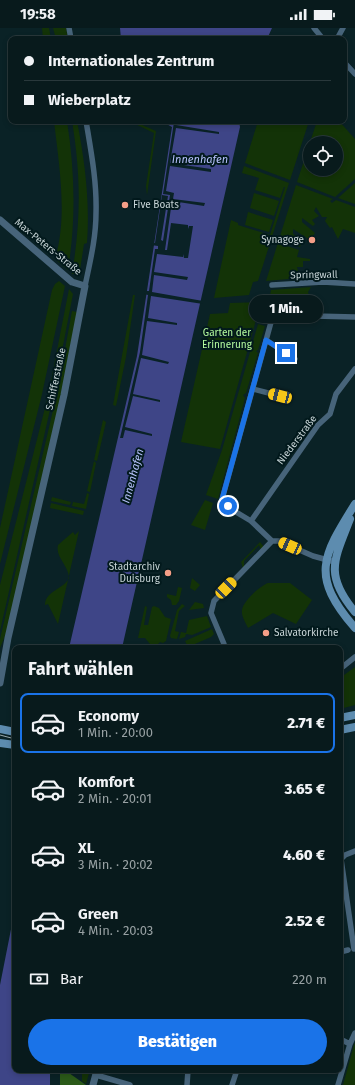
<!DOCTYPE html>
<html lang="de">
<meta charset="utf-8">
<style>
:root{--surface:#081a1c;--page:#162729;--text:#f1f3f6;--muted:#98a1a3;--line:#29383b;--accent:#1a73e8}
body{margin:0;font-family:"Fira Sans",sans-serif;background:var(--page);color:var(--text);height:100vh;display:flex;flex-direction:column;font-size:15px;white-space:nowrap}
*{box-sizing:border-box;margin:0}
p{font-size:13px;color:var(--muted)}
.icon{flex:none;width:22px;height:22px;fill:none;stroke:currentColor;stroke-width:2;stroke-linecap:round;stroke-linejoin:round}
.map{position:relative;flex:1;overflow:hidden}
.side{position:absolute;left:12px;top:617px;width:331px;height:428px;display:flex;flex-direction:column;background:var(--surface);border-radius:8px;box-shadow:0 2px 6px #0003,0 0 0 1px var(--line)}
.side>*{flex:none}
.banner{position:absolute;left:8px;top:8px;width:339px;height:88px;border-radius:8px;box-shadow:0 2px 6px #0003,0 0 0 1px var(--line);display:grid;align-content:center;height:88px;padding:0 16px;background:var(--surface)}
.fabs{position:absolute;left:303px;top:108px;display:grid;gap:8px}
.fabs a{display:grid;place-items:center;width:40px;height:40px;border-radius:50%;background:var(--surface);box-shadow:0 2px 6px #0003,0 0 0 1px var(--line);font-size:20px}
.end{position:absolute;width:18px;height:18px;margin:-9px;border:5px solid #1a73e8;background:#fff;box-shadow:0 0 0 2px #fff}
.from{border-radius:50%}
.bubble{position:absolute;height:28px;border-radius:14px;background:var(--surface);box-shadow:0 2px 6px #0003,0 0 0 1px var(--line);font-size:13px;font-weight:800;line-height:28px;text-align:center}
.car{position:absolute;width:12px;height:24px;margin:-12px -6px;border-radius:5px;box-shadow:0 0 3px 1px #0007;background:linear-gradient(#f5c518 24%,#345 0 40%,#f5c518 0 76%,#345 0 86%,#f5c518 0)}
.banner b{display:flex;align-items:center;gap:14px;height:38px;font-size:15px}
.banner b+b{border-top:1px solid var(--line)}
.banner i{width:10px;height:10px;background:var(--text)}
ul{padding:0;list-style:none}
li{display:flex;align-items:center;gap:12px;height:60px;margin:0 8px 6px;padding:0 8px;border:2px solid transparent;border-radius:8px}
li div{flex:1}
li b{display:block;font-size:15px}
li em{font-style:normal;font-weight:800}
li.selected{border-color:var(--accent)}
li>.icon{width:36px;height:36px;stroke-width:1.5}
h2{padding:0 16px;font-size:18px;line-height:48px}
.pay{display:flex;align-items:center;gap:10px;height:44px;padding:0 16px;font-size:15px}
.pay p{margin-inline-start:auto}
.button{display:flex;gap:8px;margin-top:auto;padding:8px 16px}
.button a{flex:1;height:46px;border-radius:24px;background:var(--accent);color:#fff;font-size:16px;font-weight:800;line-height:46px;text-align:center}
.status{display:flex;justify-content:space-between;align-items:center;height:28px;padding:0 20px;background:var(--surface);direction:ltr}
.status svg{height:11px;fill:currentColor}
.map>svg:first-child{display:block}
.green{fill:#133307;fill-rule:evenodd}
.forest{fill:#2b5a19}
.water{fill:#3e4587}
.pier{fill:#0a2226}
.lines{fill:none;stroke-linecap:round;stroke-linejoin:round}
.minor{stroke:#47647a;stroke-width:5.5}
.tertiary{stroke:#47647a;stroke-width:7}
.secondary{stroke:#5d8caf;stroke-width:8}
.tram{stroke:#9baaad;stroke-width:1}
.route{stroke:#1a73e8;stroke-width:5}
.poi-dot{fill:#f49e87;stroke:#02191c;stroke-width:1.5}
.labels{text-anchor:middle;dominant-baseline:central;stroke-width:4;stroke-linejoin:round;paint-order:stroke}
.poi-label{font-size:10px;fill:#c7d4d6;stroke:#02191c;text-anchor:start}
.street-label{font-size:10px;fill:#c7d4d6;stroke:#02191c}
.park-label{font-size:10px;fill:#b5fb9f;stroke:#02191c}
.water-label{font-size:11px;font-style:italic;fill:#b6c1fb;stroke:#02191c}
</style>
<div class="status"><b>19:58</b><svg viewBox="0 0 49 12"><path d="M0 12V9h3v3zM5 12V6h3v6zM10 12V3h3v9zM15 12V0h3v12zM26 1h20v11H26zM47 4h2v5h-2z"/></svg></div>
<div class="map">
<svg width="355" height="1057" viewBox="0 0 355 1057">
<rect width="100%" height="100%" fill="#0a2226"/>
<!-- green -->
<path class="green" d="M42,0H49L51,11H43Z
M53,0H66L68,11H56Z
M54,93H67C75,144 76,192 68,242L55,231C68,188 59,137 54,93Z
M72,93H77C85,134 90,174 87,215L84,216L80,242L74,246H72C81,191 81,148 72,93Z
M129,93H133L156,103L147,167L146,158L154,105Z
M258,93H309L290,152L245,135Z
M317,93H339L355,111V151L335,169L297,154ZM310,115H336V141H310Z
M244,138L289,155L258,253L253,254L249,267L214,270L231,192L238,195V197L270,207L285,159H284L280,170L255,162L259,150L242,145Z
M355,155V176L338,170Z
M296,157L333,171L330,173L332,175L336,172L355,179V205L343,201L338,211L332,199L330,200L325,193L327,189H322L316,179L314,183L319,188L312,192L315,196L313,198L302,190V194L315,205L310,212L293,201V206L303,211L300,219L286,214L287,218L299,222L297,229L310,231V233H303V239H297L300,250L266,253Z
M254,165L279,173L274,188L250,180Z
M248,184L273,192L269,204L245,197Z
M59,253L65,258L42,366L0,536V500L52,262L55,256Z
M311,259L308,264L310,271L309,284L272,283L269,280L266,282V285L268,287L266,294L258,293L263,274L269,273L271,262Z
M69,261L73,266L54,364L0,603V557L48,368Z
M133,267H135L126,329L116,378L113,377Z
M261,274L220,421L181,414L210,286L228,285L230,275Z
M72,283L77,284L61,366L8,600L0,620V611L57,365Z
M258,296L265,298L258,322L256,323L258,325L246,365L243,367L245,370L218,471L206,467L222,422Z
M103,392L106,394L97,433L94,432Z
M94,433L96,435L90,464L87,463Z
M87,465L89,466L86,481L72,478L73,474L84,476Z
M52,469L71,474L70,477L51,473Z
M205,472L213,475L205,502L191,497Z
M51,475L84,483L83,487L50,480Z
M79,503L58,596L48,576L45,577C45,563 64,561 69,550C69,538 55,529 58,517L73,504L75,507Z
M260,514L264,519L261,522L259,517L244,533V539L243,540L241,534Z
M192,550L200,557L195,563L190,560Z
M268,555H290L312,572L296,596L273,585L248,600C246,595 241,588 242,582C243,573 260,558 268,555Z
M178,559L182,560L179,573L176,577H172L171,572L167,569V566L176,568Z
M195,574L203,576L204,580L189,582Z
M182,576L185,578L179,583L175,603L179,604L177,611L171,610L170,608L177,582Z
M145,578L147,579L144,597H148L152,579L154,578L159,580L165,589L171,591L166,613L163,615L160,614L157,617L150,616L145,610H138Z
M207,588L211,599L192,607L186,606L185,609L179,611L181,604L186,605L189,592Z
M212,601L214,606L211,609L188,619L185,613Z
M355,639V677L340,681V650Z
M355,1015V1057H343L354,1017Z
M82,1042H90L86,1056L82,1053Z"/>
<!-- forest -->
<path class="forest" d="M60,1044L69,1045L86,1057H60Z"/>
<!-- water -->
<path class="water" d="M120,0H272L267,11H121Z
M161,93H239L240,99L122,620H69L137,328L172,99Z
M15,881V1042H50V1057H0V957Z"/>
<!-- pier -->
<path class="pier" d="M174,94L176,95V97L219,104V106L176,100L170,135L211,141V144L170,138L166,163L174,165L173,171L205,175L204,178L172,173L165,222H167L171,195L188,197V201L189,198H193L188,230H184L183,226V229L157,226L154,244L188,249L187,252L154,247L152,264L203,273V276L151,268L148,290L177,295V297L147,293L142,327L169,334L168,336L141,330L133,366L160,372V374L133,368L125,399L152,406V408L125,402L123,410H120L140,324L148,267L144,266L145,263H149L155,221H158V218L151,217L152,215H155L162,167L168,168L161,212L163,213L170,167L163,166Z"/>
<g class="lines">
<!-- minor -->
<path class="minor" d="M69,0L71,11
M314,0L323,11
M337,11L343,0
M344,34L355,46
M272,257L323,254L355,256
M85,258C90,234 96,210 96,185C97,154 91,123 86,93
M266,312L295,331
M253,361L280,368
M251,493L318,397L330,386L336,366L355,341
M335,534L313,528L279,513H272L251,493L221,475L273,287L355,289
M224,620V616L211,585L214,573L272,513
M340,641L355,629
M341,831L354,921
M340,832L345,827L355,823
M340,924L348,922
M340,1011L350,1016
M96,1047L130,1057
M187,1057L188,1042
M232,1057L237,1042
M338,1057L350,1016L355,1005"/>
<!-- tertiary -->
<path class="tertiary" d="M0,192L72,254L85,258L64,367L8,610L0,655
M93,1057L97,1042"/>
<!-- secondary -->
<path class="secondary" d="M355,476C322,529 310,548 355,600
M350,491C334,532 324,547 355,584
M340,690L355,687
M0,701L15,704
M340,702L355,699
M0,715L15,717"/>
<!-- tram -->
<path class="tram" d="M0,707L15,711"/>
</g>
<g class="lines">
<!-- route -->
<path class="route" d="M228,478L221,475L266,312L286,325"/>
</g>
<!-- markers -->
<g class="poi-dot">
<circle cx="125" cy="177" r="4"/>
<circle cx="312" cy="212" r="4"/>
<circle cx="168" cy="545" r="4"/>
<circle cx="266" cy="605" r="4"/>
</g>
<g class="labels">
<!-- poi labels -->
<g class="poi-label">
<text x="133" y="177">Five Boats</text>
<text x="304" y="212" text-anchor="end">Synagoge</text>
<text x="160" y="539" text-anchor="end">Stadtarchiv<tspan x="160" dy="12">Duisburg</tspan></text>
<text x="274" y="605">Salvatorkirche</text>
</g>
<!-- street labels -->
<g class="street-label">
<text transform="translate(48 219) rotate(39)">Max-Peters-Straße</text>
<text transform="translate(314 247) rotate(-1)">Springwall</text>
<text transform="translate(56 351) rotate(-78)">Schifferstraße</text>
<text transform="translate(297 412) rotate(-53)">Niederstraße</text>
</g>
<!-- park labels -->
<g class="park-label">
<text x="227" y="305">Garten der<tspan x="227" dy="12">Erinnerung</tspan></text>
</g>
<!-- water labels -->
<g class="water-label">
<text x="200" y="131">Innenhafen</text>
<text transform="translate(133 448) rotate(-75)">Innenhafen</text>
</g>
</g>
</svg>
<div class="fabs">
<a><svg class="icon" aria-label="locate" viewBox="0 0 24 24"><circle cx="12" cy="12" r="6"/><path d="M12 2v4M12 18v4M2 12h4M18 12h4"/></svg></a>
</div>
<i class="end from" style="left:228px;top:478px"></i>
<i class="end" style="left:286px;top:325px"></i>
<div class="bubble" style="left:249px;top:267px;width:74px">1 Min.</div>
<i class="car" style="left:280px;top:368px;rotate:285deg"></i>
<i class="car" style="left:290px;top:518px;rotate:294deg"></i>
<i class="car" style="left:226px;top:560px;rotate:45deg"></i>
<div class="banner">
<b><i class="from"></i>Internationales Zentrum</b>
<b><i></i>Wieberplatz</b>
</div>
<section class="side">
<h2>Fahrt wählen</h2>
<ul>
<li class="selected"><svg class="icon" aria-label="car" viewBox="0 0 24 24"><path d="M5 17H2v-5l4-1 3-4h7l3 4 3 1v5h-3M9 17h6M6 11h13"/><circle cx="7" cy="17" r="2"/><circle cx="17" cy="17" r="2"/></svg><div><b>Economy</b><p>1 Min. · 20:00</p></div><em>2.71 €</em></li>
<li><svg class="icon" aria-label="car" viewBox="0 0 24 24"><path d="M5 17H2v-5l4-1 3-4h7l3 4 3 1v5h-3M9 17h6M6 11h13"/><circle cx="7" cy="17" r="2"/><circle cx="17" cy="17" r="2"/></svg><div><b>Komfort</b><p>2 Min. · 20:01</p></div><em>3.65 €</em></li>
<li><svg class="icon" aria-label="car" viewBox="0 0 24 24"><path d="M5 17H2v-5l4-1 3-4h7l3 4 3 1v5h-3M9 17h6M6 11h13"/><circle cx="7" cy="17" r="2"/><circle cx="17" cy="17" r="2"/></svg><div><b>XL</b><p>3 Min. · 20:02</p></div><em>4.60 €</em></li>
<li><svg class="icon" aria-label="car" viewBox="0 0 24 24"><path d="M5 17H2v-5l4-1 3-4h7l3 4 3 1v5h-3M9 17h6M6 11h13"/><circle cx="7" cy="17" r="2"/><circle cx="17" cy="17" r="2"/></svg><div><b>Green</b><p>4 Min. · 20:03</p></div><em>2.52 €</em></li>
</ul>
<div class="pay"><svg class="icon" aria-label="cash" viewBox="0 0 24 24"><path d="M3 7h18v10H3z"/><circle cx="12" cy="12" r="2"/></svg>Bar<p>220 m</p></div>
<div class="button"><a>Bestätigen</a></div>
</section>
</div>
